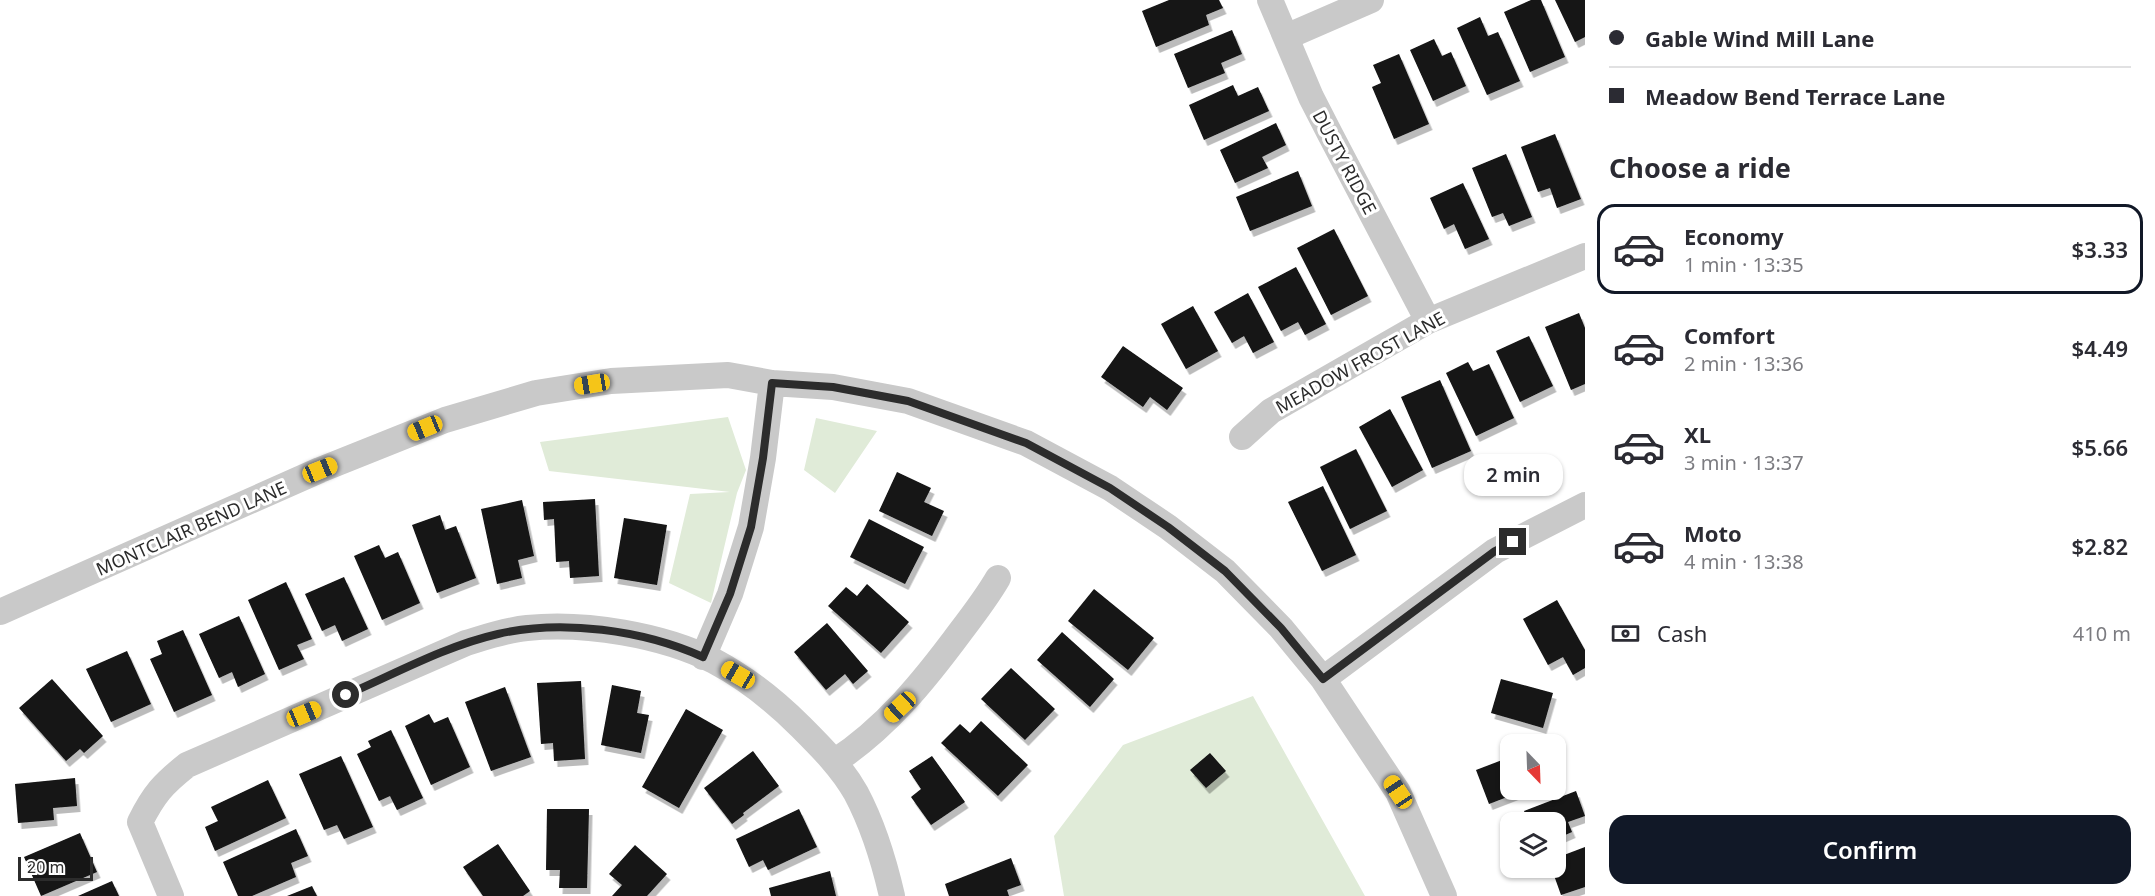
<!DOCTYPE html>
<meta charset="utf-8">
<style>
:root{--surface:#fff;--page:#f2f2f3;--text:#2b2b33;--muted:#7c7c81;--line:#e1e1e2;--accent:#111827}
body{margin:0;font-family:"Noto Sans",sans-serif;background:var(--page);color:var(--text);height:100vh;display:flex;flex-direction:column;font-size:22px;white-space:nowrap}
*{box-sizing:border-box;margin:0}
p{font-size:20px;color:var(--muted)}
.icon{flex:none;width:33px;height:33px;fill:none;stroke:currentColor;stroke-width:2;stroke-linecap:round;stroke-linejoin:round}
.map{position:relative;flex:1;overflow:hidden}
.panel{display:flex;flex-direction:column;background:var(--surface);width:570px}
.panel>*{flex:none}
.guide{display:grid;align-content:center;height:132px;padding:0 24px;background:var(--surface)}
.needle{width:39px;rotate:157deg}
.controls{position:absolute;left:1500px;top:734px;display:grid;gap:12px}
.controls a{display:grid;place-items:center;width:66px;height:66px;border-radius:12px;background:var(--surface);box-shadow:0 2px 4px #0004;font-size:30px}
.scale{position:absolute;left:18px;bottom:15px;width:75px;box-sizing:border-box;padding-left:6px;border:3px solid #2c2c2c;border-top:0;font-size:16px;line-height:21px;white-space:nowrap;color:#2c2c2c;-webkit-text-stroke:4px #fff;paint-order:stroke}
.end{position:absolute;width:27px;height:27px;margin:-14px;border:8px solid #2c2c2c;background:#fff;box-shadow:0 0 0 3px #fff}
.from{border-radius:50%}
.bubble{position:absolute;height:42px;border-radius:18px;background:var(--surface);box-shadow:0 2px 4px #0004;font-size:20px;font-weight:600;line-height:42px;text-align:center}
.car{position:absolute;width:18px;height:36px;margin:-18px -9px;border-radius:8px;box-shadow:0 0 4px 2px #0007;background:linear-gradient(#f5c518 24%,#345 0 40%,#f5c518 0 76%,#345 0 86%,#f5c518 0)}
.guide b{display:flex;align-items:center;gap:21px;height:57px;font-size:22px}
.guide b+b{border-top:2px solid var(--line)}
.guide i{width:15px;height:15px;background:var(--text)}
ul{padding:0;list-style:none}
li{display:flex;align-items:center;gap:18px;height:90px;margin:0 12px 9px;padding:0 12px;border:3px solid transparent;border-radius:18px}
li div{flex:1}
li b{display:block;font-size:22px}
li em{font-style:normal;font-weight:600}
li.active{border-color:var(--accent)}
li>.icon{width:54px;height:54px;stroke-width:1.5}
h2{padding:0 24px;font-size:27px;line-height:72px}
.pay{display:flex;align-items:center;gap:15px;height:66px;padding:0 24px;font-size:22px}
.pay p{margin-inline-start:auto}
.button{display:flex;gap:12px;margin-top:auto;padding:12px 24px}
.button a{flex:1;height:69px;border-radius:18px;background:var(--accent);color:#fff;font-size:24px;font-weight:600;line-height:69px;text-align:center}
main{display:flex;flex:1;min-height:0}
.map>svg:first-child{display:block}
.green{fill:#e0ebd8}
.building{fill:#131313;filter:url(#shadow)}
.lines{fill:none;stroke-linecap:round;stroke-linejoin:round}
.street{stroke:#c9c9c9;stroke-width:26}
.route{stroke:#2c2c2c;stroke-width:8}
.labels{text-anchor:middle;dominant-baseline:central;stroke-width:6;stroke-linejoin:round;paint-order:stroke}
.street-label{font-size:18px;fill:#2c2c2c;stroke:#fff}
</style>
<main>
<div class="map">
<svg width="1585" height="896" viewBox="0 0 1585 896">
<defs>
<filter id="shadow"><feDropShadow dx="3.5" dy="6" stdDeviation="0" flood-color="#0004"/></filter>
</defs>
<rect width="100%" height="100%" fill="#fff"/>
<!-- green -->
<path class="green" d="M728,417L746,470L737,493L711,603L669,583L690,494L730,492L549,471L540,442Z
M816,418L877,431L835,493L804,470Z
M1253,696L1365,896H1064L1054,836L1123,745Z"/>
<!-- building -->
<path class="building" d="M1169,0H1219L1223,8L1206,15L1209,25L1156,47L1142,11Z
M1531,0H1541L1565,57L1530,72L1504,12Z
M1555,0H1585V37L1575,42Z
M1480,17L1488,36L1498,32L1520,81L1487,95L1457,28Z
M1232,30L1242,54L1221,63L1225,73L1188,88L1174,54Z
M1434,39L1442,56L1451,52L1466,86L1433,101L1410,50Z
M1399,54L1429,124L1394,139L1372,87L1381,83L1373,65Z
M1233,85L1238,96L1258,87L1269,111L1204,140L1189,105Z
M1276,123L1286,145L1262,157L1268,168L1235,183L1220,150Z
M1555,134L1581,199L1557,208L1550,188L1538,192L1521,147Z
M1506,154L1532,217L1509,226L1503,213L1492,217L1472,168Z
M1298,171L1312,206L1250,231L1236,197Z
M1463,183L1489,239L1465,249L1454,224L1444,229L1430,198Z
M1334,229L1368,296L1331,315L1297,248Z
M1296,267L1326,324L1305,335L1298,322L1281,331L1258,287Z
M1248,293L1274,342L1253,353L1244,336L1232,343L1214,312Z
M1193,306L1218,351L1186,369L1161,324Z
M1579,313L1585,328V384L1571,390L1545,327Z
M1529,336L1553,386L1520,402L1496,351Z
M1123,346L1183,388L1167,410L1150,397L1143,407L1101,377Z
M1468,362L1473,371L1489,364L1514,418L1476,436L1446,373Z
M1440,380L1471,451L1432,468L1401,397Z
M1390,409L1423,470L1392,487L1359,427Z
M1356,449L1387,511L1350,529L1320,467Z
M897,472L931,488L924,502L944,511L932,536L879,511Z
M1323,486L1356,555L1322,571L1288,502Z
M595,499L599,576L570,578L569,561L556,562L554,519L544,520L543,502Z
M522,500L534,556L518,560L522,578L497,584L481,509Z
M440,515L445,530L456,526L476,578L437,593L412,525Z
M624,518L667,525L657,585L614,578Z
M869,519L924,547L905,584L850,557Z
M379,545L385,558L398,552L420,603L382,620L354,556Z
M344,577L368,629L342,641L335,625L322,631L305,594Z
M286,582L312,639L297,645L304,659L279,670L248,600Z
M867,584L909,622L881,653L828,606L846,587L857,596Z
M1094,589L1154,638L1128,670L1068,621Z
M1557,600L1585,650V668L1573,675L1563,657L1548,665L1523,619Z
M239,616L265,674L238,687L232,672L219,678L199,634Z
M827,623L868,671L853,684L845,674L826,690L794,652Z
M183,630L212,695L174,712L150,659L162,654L157,641Z
M1062,632L1114,679L1090,707L1037,660Z
M127,651L151,704L111,722L86,669Z
M1011,668L1055,709L1025,740L981,699Z
M52,679L103,736L84,753L80,749L66,761L19,708Z
M1501,679L1553,693L1543,728L1491,713Z
M581,681L585,759L554,761L553,743L541,744L537,683Z
M612,685L641,691L637,713L649,715L641,753L601,745Z
M505,687L531,757L491,771L465,702Z
M686,709L723,730L679,808L642,787Z
M429,714L434,723L448,717L470,767L431,785L405,726Z
M981,721L1028,765L998,796L941,743L960,724L970,733Z
M391,730L423,798L397,810L390,796L379,801L357,754L371,747L368,741Z
M753,751L779,786L743,813L744,815L732,824L704,788Z
M1210,753L1226,771L1206,788L1190,770Z
M341,756L373,827L344,839L337,825L324,830L299,774Z
M932,756L965,802L931,825L911,797L921,789L909,771Z
M1510,757V789H1528L1489,804L1476,770Z
M75,778L77,806L53,808L54,820L18,823L15,784Z
M268,780L286,818L215,851L205,827L218,821L211,807Z
M1576,791L1585,816L1568,822L1572,832L1556,839V822H1529L1524,811Z
M547,809H589L587,888H559L560,870H546Z
M799,809L817,847L768,870L763,860L749,867L736,839Z
M296,829L308,856L291,863L296,877L252,896H238L223,862Z
M80,833L97,872L41,896L24,857Z
M498,844L530,891L523,896H483L463,867Z
M635,845L667,874L647,896H612L622,885L609,874Z
M1585,847V887L1561,895L1551,867H1556V858Z
M1011,858L1021,885L1007,890L1009,896H949L945,884Z
M830,871L836,896H771L769,888Z
M112,881L119,896H78Z
M312,886L317,896H287Z"/>
<g class="lines">
<!-- street -->
<path class="street" d="M1270,0L1311,97L1330,134L1428,321
M1286,37L1371,0
M1242,437L1271,411L1428,321L1585,256
M0,612L320,470L445,420L536,393L611,381L728,375L772,383L833,387L908,401L1026,443L1110,488L1168,527L1225,571L1281,628L1323,679L1398,792L1444,896
M703,657L730,594L751,527L763,458L772,383
M1323,679L1495,551L1585,505
M834,762C886,728 924,681 961,631C974,614 987,597 998,578
M171,896L140,822C154,794 163,784 187,765L466,643C486,637 506,630 527,628C585,622 663,635 714,661C746,678 775,701 801,727C821,747 842,768 856,793C873,825 884,861 892,896"/>
</g>
<g class="lines">
<!-- route -->
<path class="route" d="M346,695C395,674 445,646 498,634C562,619 643,630 703,657L730,594L751,527L763,458L772,383L833,387L908,401L1026,443L1110,488L1168,527L1225,571L1281,628L1323,679L1495,551L1513,542"/>
</g>
<g class="labels">
<!-- street labels -->
<g class="street-label">
<text transform="translate(1345 162) rotate(62)">DUSTY RIDGE</text>
<text transform="translate(1360 362) rotate(-29)">MEADOW FROST LANE</text>
<text transform="translate(191 528) rotate(-24)">MONTCLAIR BEND LANE</text>
</g>
</g>
</svg>
<div class="controls">
<a><svg class="needle" viewBox="-14 -14 28 28"><path d="M0-13l5 13h-10z" fill="#e53935"/><path d="M0 13l5-13h-10z" fill="#7c7c81"/></svg></a>
<a><svg class="icon" aria-label="layers" viewBox="0 0 24 24"><path d="M12 4l9 5-9 5-9-5zM3 14l9 5 9-5"/></svg></a>
</div>
<div class="scale">20 m</div>
<i class="end from" style="left:346px;top:695px"></i>
<i class="end" style="left:1513px;top:542px"></i>
<div class="bubble" style="left:1464px;top:454px;width:99px">2 min</div>
<i class="car" style="left:592px;top:384px;rotate:261deg"></i>
<i class="car" style="left:425px;top:428px;rotate:248deg"></i>
<i class="car" style="left:320px;top:470px;rotate:68deg"></i>
<i class="car" style="left:738px;top:675px;rotate:300deg"></i>
<i class="car" style="left:900px;top:707px;rotate:227deg"></i>
<i class="car" style="left:304px;top:714px;rotate:67deg"></i>
<i class="car" style="left:1398px;top:792px;rotate:326deg"></i>
</div>
<section class="panel">
<div class="guide">
<b><i class="from"></i>Gable Wind Mill Lane</b>
<b><i></i>Meadow Bend Terrace Lane</b>
</div>
<h2>Choose a ride</h2>
<ul>
<li class="active"><svg class="icon" aria-label="car" viewBox="0 0 24 24"><path d="M5 17H2v-5l4-1 3-4h7l3 4 3 1v5h-3M9 17h6M6 11h13"/><circle cx="7" cy="17" r="2"/><circle cx="17" cy="17" r="2"/></svg><div><b>Economy</b><p>1 min · 13:35</p></div><em>$3.33</em></li>
<li><svg class="icon" aria-label="car" viewBox="0 0 24 24"><path d="M5 17H2v-5l4-1 3-4h7l3 4 3 1v5h-3M9 17h6M6 11h13"/><circle cx="7" cy="17" r="2"/><circle cx="17" cy="17" r="2"/></svg><div><b>Comfort</b><p>2 min · 13:36</p></div><em>$4.49</em></li>
<li><svg class="icon" aria-label="car" viewBox="0 0 24 24"><path d="M5 17H2v-5l4-1 3-4h7l3 4 3 1v5h-3M9 17h6M6 11h13"/><circle cx="7" cy="17" r="2"/><circle cx="17" cy="17" r="2"/></svg><div><b>XL</b><p>3 min · 13:37</p></div><em>$5.66</em></li>
<li><svg class="icon" aria-label="car" viewBox="0 0 24 24"><path d="M5 17H2v-5l4-1 3-4h7l3 4 3 1v5h-3M9 17h6M6 11h13"/><circle cx="7" cy="17" r="2"/><circle cx="17" cy="17" r="2"/></svg><div><b>Moto</b><p>4 min · 13:38</p></div><em>$2.82</em></li>
</ul>
<div class="pay"><svg class="icon" aria-label="cash" viewBox="0 0 24 24"><path d="M3 7h18v10H3z"/><circle cx="12" cy="12" r="2"/></svg>Cash<p>410 m</p></div>
<div class="button"><a>Confirm</a></div>
</section>
</main>
